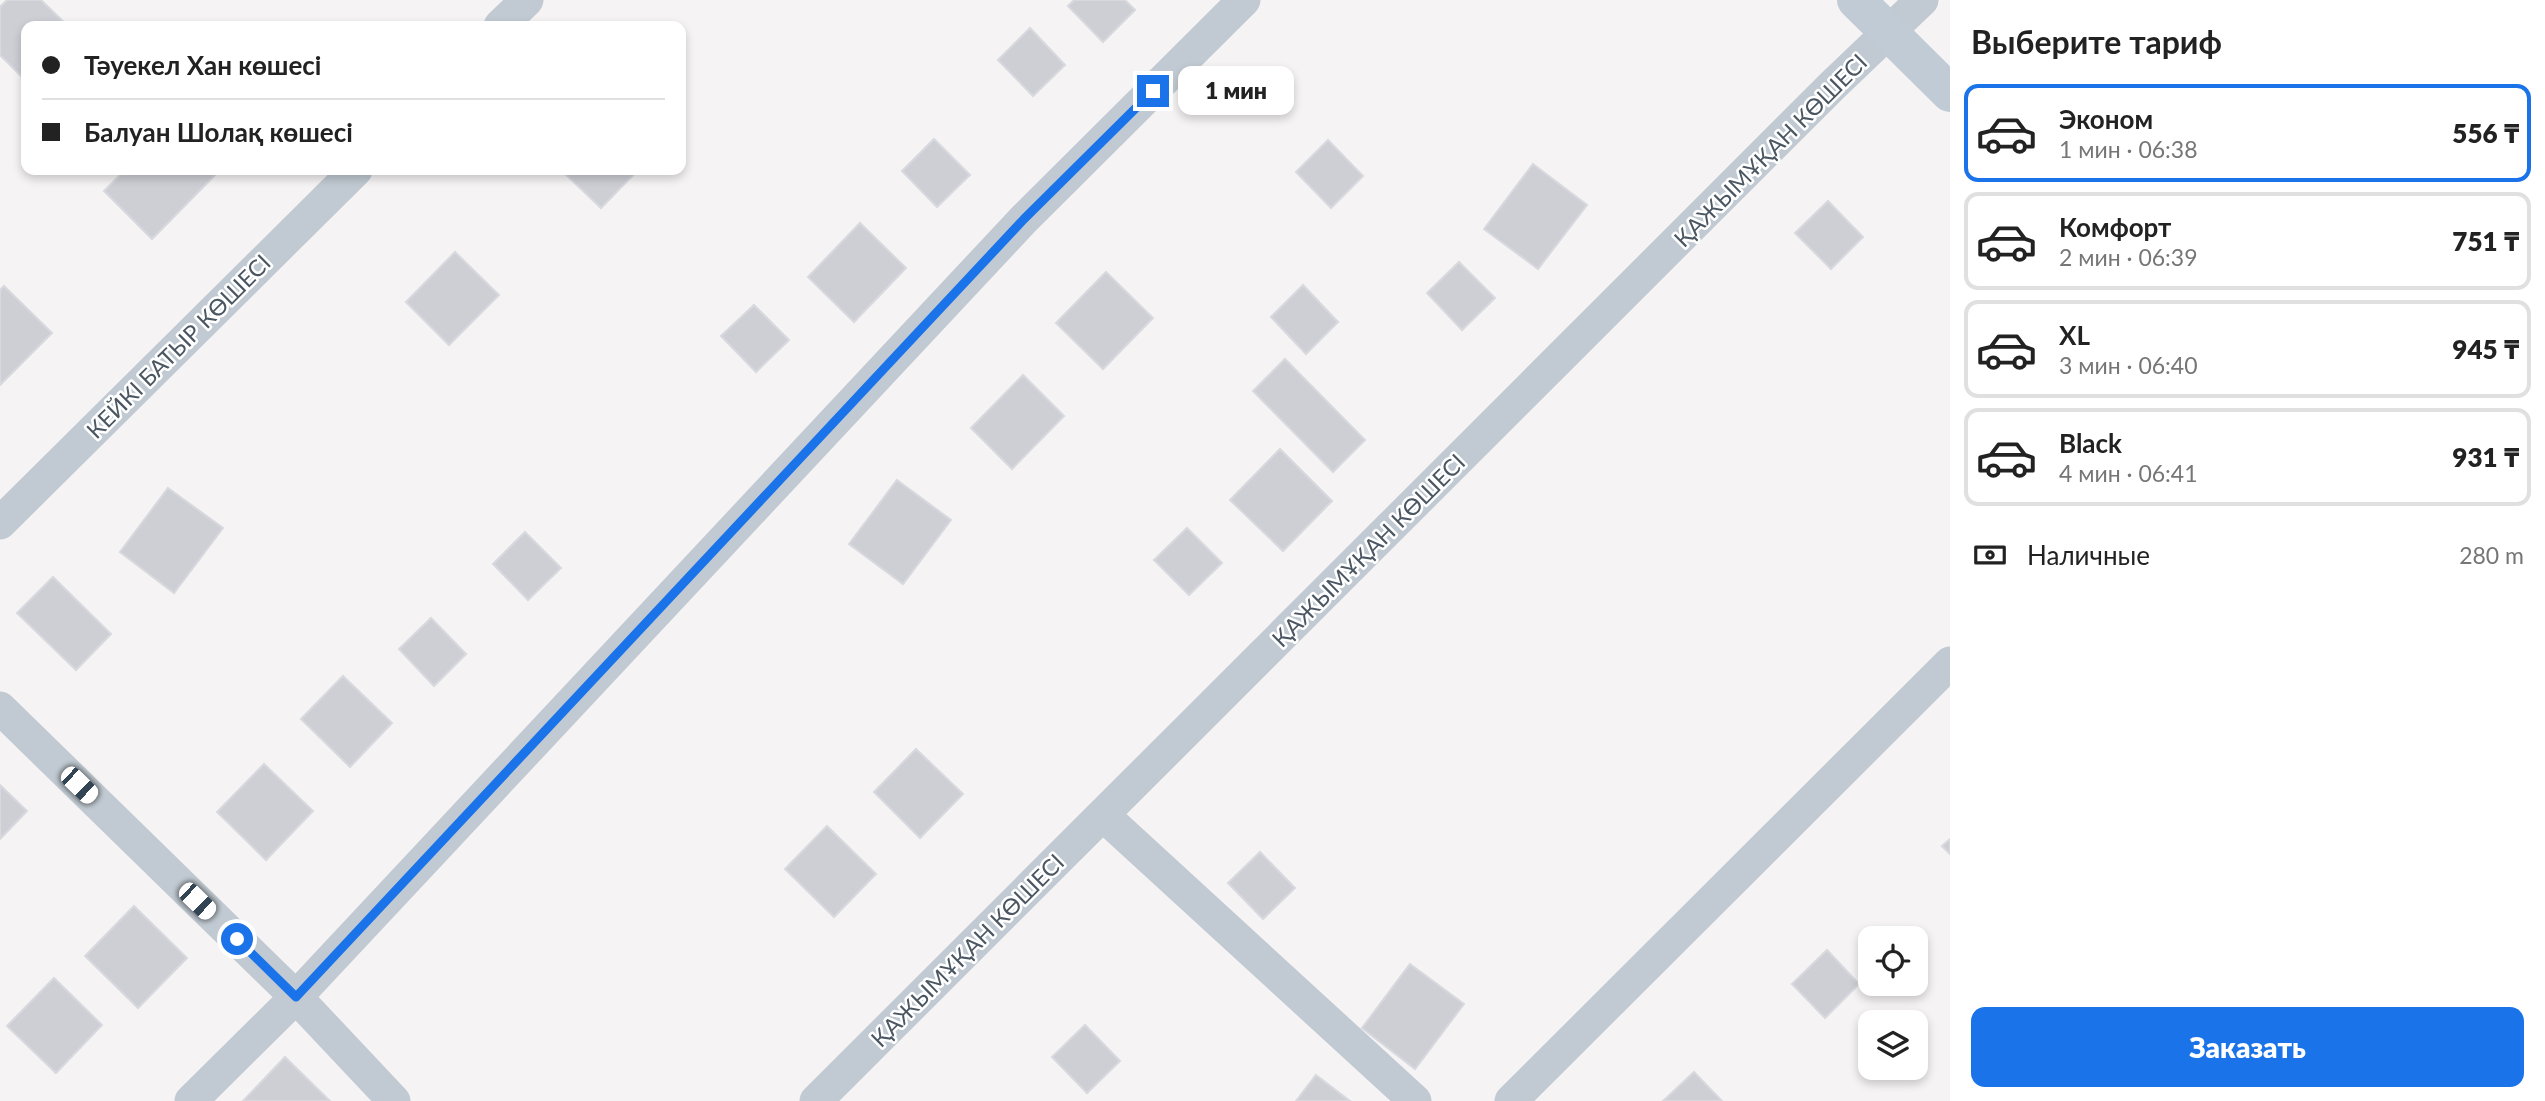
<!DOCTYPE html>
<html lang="ru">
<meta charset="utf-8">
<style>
:root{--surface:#fff;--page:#f2f2f2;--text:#222;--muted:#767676;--line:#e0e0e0;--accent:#1a73e8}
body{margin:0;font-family:Lato,sans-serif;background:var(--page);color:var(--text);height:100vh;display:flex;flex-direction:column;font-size:26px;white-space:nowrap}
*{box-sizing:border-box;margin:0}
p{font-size:23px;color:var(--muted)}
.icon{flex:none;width:38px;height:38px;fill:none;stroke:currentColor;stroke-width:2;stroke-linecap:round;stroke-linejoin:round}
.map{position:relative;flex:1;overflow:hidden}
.panel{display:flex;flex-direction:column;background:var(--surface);width:595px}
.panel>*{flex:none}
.hud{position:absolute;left:21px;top:21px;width:665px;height:154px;border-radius:14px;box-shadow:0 4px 10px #0003;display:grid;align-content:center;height:154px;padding:0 21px;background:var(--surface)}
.buttons{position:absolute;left:1858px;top:926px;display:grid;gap:14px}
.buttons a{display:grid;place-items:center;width:70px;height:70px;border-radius:14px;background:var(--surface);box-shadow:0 4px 10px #0003;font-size:35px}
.end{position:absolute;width:32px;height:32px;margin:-16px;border:9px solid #1a73e8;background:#fff;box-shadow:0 0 0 4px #fff}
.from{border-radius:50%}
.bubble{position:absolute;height:49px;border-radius:14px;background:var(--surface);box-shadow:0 4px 10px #0003;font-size:23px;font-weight:800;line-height:49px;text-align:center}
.car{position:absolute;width:21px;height:42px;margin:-21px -10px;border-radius:9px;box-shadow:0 0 5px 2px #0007;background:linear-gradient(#fff 24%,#345 0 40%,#fff 0 76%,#345 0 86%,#fff 0)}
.hud b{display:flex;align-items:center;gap:24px;height:66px;font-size:26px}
.hud b+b{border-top:2px solid var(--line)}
.hud i{width:18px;height:18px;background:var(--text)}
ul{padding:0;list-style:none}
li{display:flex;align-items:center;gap:21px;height:98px;margin:0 14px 10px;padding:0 7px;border:4px solid var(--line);border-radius:14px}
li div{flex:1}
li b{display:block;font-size:26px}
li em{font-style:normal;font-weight:800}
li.on{border-color:var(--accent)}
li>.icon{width:63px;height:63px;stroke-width:1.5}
h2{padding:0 21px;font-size:32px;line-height:84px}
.pay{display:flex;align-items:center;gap:18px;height:77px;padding:0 21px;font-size:26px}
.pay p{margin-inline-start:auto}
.button{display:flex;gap:14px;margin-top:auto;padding:14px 21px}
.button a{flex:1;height:80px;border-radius:14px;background:var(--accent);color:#fff;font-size:28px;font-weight:800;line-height:80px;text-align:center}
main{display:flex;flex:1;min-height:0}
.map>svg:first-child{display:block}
.building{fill:#cdcfd5;stroke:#d7d9de;stroke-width:2}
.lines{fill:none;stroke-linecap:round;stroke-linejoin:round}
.minor{stroke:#c1cad2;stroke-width:33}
.secondary{stroke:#c1cbd6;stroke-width:38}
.route{stroke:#1a73e8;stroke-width:9}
.labels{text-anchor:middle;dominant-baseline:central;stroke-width:5;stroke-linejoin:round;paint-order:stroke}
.street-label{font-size:23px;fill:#4a5661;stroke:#fff}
</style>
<main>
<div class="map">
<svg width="1950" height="1101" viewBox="0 0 1950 1101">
<rect width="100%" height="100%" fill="#f5f3f3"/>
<!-- building -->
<path class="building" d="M7,0H41L68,26H26L25,80L0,55V7Z
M1074,0H1125L1135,10L1103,42L1068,6Z
M1030,28L1065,65L1033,96L998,60Z
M934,139L970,175L937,207L902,171Z
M1328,140L1363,176L1331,208L1296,172Z
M1533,164L1587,205L1538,269L1484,229Z
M125,170H217L219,171L152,239L104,191Z
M561,170H635L637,171L601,208Z
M1828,201L1863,237L1831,269L1795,233Z
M860,223L906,268L854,322L808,277Z
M455,252L499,295L449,345L406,302Z
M1459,262L1495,298L1462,330L1427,293Z
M1106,272L1153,318L1103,369L1056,323Z
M1303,285L1338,322L1306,354L1271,317Z
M4,286L52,333L0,385V290Z
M754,305L789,340L756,372L721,336Z
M1285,359L1365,440L1333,472L1253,391Z
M1023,375L1064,416L1012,469L971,428Z
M1280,449L1332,501L1283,551L1230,500Z
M897,480L951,520L903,584L849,544Z
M168,488L223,528L174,593L120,552Z
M1187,528L1222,563L1189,595L1154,560Z
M525,532L561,568L528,600L493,564Z
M53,577L111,634L76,670L17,613Z
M431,618L466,654L434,686L399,649Z
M343,676L392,723L350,767L301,719Z
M916,749L963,794L920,838L874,792Z
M264,764L313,811L266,860L217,812Z
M0,785L27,811L0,839Z
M827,826L876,874L834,917L785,869Z
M1950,839V854L1942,846Z
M1260,852L1295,888L1263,919L1228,883Z
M134,906L187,958L138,1008L85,956Z
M1827,950L1859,984L1825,1018L1792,984Z
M1410,964L1464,1004L1415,1069L1362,1028Z
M54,978L102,1025L56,1073L7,1026Z
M1085,1025L1120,1061L1087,1093L1052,1057Z
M285,1057L330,1101H243Z
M1694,1072L1722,1101H1663Z
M1316,1075L1350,1101H1296Z"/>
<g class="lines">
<!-- minor -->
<path class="minor" d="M500,26L527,0
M0,523L356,170
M0,708L296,997L394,1101
M1103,815L1415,1101
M191,1101L296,997L1024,219L1244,0
M816,1101L1833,85L1922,0
M1511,1101L1950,663"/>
<!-- secondary -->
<path class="secondary" d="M1856,0L1950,93"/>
</g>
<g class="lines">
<!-- route -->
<path class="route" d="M237,939L296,997L1024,219L1153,91"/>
</g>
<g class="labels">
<!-- street labels -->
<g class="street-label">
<text transform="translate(1770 150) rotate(-45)">ҚАЖЫМҰҚАН КӨШЕСІ</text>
<text transform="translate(178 346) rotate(-45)">КЕЙКІ БАТЫР КӨШЕСІ</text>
<text transform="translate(1368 550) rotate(-45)">ҚАЖЫМҰҚАН КӨШЕСІ</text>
<text transform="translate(967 950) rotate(-45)">ҚАЖЫМҰҚАН КӨШЕСІ</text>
</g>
</g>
</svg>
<div class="buttons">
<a><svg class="icon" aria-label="locate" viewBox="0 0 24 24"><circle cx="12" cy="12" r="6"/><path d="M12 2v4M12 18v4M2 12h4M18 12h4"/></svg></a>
<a><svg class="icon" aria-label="layers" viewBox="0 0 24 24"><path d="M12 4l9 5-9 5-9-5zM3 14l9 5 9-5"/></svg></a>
</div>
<i class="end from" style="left:237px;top:939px"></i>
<i class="end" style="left:1153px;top:91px"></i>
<div class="bubble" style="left:1178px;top:66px;width:116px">1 мин</div>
<i class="car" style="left:79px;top:785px;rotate:134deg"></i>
<i class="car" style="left:197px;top:901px;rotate:134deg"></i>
<div class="hud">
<b><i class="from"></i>Тәуекел Хан көшесі</b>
<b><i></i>Балуан Шолақ көшесі</b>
</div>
</div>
<section class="panel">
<h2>Выберите тариф</h2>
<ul>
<li class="on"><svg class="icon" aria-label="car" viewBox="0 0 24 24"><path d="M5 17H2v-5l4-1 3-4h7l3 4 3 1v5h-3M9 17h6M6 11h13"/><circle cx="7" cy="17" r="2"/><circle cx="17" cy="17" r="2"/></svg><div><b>Эконом</b><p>1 мин · 06:38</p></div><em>556 ₸</em></li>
<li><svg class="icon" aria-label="car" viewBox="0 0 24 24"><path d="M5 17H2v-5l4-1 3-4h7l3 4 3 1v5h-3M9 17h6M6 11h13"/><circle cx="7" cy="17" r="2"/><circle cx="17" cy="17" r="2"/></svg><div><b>Комфорт</b><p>2 мин · 06:39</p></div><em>751 ₸</em></li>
<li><svg class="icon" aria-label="car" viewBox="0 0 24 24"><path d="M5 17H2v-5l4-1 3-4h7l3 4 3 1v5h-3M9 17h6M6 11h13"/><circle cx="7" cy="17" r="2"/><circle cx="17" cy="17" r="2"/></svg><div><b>XL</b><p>3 мин · 06:40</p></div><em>945 ₸</em></li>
<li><svg class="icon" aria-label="car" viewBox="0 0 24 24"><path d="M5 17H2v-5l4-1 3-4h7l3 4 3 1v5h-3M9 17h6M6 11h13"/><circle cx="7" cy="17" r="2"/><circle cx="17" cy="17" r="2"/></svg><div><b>Black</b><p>4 мин · 06:41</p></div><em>931 ₸</em></li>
</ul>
<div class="pay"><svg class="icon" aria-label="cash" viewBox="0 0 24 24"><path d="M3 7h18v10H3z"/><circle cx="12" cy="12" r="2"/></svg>Наличные<p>280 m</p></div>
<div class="button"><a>Заказать</a></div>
</section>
</main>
